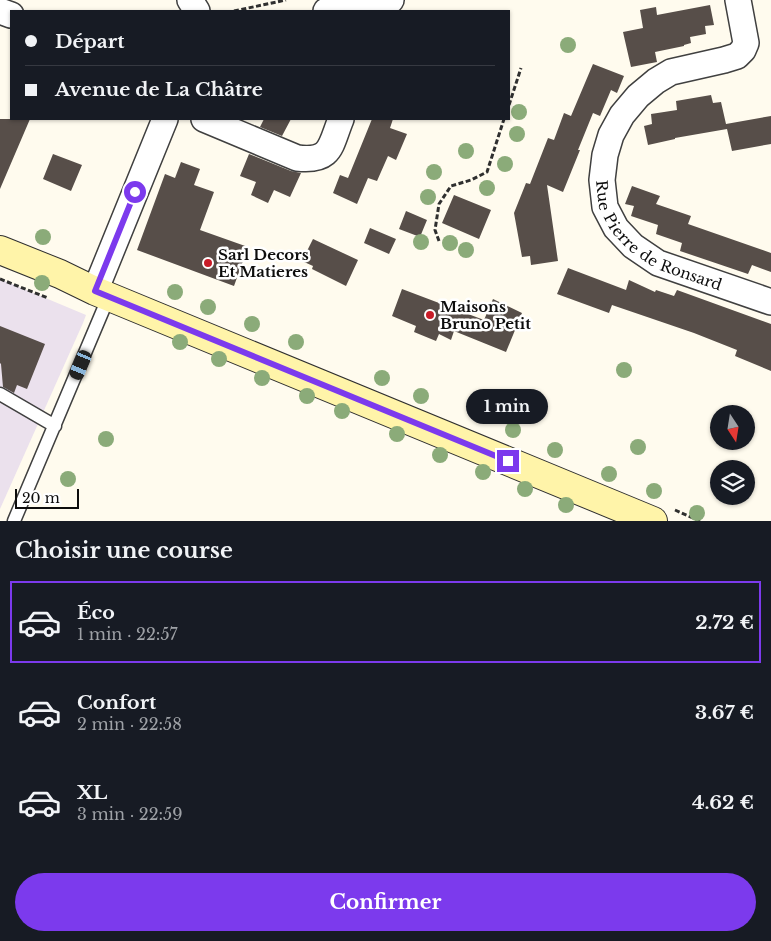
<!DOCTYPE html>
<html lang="fr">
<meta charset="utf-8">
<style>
:root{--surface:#171b24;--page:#242831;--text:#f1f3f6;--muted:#9ea1a6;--line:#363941;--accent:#7c3aed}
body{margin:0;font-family:"Libre Baskerville",serif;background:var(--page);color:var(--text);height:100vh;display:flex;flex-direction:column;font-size:19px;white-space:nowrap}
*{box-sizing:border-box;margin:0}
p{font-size:16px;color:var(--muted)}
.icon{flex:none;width:28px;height:28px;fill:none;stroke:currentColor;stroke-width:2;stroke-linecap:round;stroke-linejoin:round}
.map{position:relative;height:521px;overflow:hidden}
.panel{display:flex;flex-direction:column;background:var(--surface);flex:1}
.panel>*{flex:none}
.banner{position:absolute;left:10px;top:10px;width:500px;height:110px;border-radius:0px;box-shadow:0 1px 4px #0004;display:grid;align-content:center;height:110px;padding:0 15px;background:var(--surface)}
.needle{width:32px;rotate:168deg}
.buttons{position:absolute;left:710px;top:405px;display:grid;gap:10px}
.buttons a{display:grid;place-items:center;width:45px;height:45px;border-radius:50%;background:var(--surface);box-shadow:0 1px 4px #0004;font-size:25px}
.scale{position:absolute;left:15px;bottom:12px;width:64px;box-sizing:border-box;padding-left:5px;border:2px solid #0d0d0d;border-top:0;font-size:14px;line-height:18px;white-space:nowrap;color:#0d0d0d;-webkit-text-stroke:4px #fff;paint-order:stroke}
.end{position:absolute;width:22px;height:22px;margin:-11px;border:6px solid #7c3aed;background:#fff;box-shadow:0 0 0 2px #fff}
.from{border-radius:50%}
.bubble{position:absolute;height:35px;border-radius:18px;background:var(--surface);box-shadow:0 1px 4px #0004;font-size:16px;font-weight:700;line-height:35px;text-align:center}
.car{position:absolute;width:15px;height:30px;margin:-15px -8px;border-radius:6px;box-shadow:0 0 4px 1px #0007;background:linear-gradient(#222 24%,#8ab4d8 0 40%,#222 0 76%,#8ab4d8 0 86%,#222 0)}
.banner b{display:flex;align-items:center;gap:18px;height:48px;font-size:19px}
.banner b+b{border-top:1px solid var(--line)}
.banner i{width:12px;height:12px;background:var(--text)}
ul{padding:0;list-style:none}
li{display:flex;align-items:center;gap:15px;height:82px;margin:0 10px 8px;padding:0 5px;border:2px solid transparent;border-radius:0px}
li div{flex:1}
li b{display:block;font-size:19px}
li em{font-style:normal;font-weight:700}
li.current{border-color:var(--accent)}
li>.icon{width:45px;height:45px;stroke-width:1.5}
h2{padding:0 15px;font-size:22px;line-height:60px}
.action{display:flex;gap:10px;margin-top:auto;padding:10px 15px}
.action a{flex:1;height:58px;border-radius:30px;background:var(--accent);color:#fff;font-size:20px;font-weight:700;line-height:58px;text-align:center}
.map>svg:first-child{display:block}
.industrial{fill:#ebe1ed}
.building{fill:#574e49}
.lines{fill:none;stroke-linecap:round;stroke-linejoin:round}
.lane-casing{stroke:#404040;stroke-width:15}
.street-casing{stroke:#404040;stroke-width:28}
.secondary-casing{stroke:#2f2f2f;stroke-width:30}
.path{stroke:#2f2f2f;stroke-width:3;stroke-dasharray:5 2.5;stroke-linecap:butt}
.lane{stroke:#fff;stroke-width:12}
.street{stroke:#fff;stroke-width:25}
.secondary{stroke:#fff4a9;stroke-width:28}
.tree{fill:#8bab79}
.route{stroke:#7c3aed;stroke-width:6}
.poi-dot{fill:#c71c28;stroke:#fff;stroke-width:2}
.labels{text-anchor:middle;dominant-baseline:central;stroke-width:5;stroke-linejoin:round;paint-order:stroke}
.street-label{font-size:15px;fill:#0d0d0d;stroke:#fff}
.poi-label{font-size:15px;font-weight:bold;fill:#0d0d0d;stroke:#fff;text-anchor:start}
</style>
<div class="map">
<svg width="771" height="521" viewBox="0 0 771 521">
<rect width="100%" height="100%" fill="#fffbee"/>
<!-- industrial -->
<path class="industrial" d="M0,279L86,315L83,323L0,509Z"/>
<!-- building -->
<path class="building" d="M710,5L714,25L705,26L706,34L690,37L691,43L684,45V46L655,52L657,62L631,67L623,32L643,28L640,10L656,7L657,15Z
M593,64L624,76L617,93L611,90L600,116L593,113L578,150H580L563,192L547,185L558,261L531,265L530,256L522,257L514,213L526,183L530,184L548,138L554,140L564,113L571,116Z
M711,95L713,103L721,102L726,124L771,116V144L732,151L727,129L675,138V139L648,145L644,126L652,124L651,114L677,110L676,101Z
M0,119H30L0,189Z
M264,119H291L282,136L260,127Z
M372,119H393L390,128L407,134L396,160L388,156L377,181L368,178L357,204L333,193L340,175L348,178Z
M53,154L82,165L71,191L43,179Z
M249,154L291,171L301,173L290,197L274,190L268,203L251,195L256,182L240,176Z
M181,162L200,169L194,185L214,192L200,230L248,247L234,286L137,250L165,174L175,178Z
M632,186L660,196L656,204L691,216L688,224L771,253V272L752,265L748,274L680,251L682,243L656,234L658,225L631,216L634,206L625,204Z
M454,195L491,210L479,239L442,223Z
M406,211L427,220L420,237L399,229Z
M370,228L396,239L389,254L364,243Z
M313,239L358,260L346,286L312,269L313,266L302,261Z
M568,268L626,290L629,280L655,292L656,290L674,296L677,290L771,324V371L735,356L737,350L694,333L612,305L609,313L557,294Z
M402,289L484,320L493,299L522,313L506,352L454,331L451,340L439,334L436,341L414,332L416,326L392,316Z
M0,326L45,344L27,389L17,385L14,393L3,387L1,364L0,363Z"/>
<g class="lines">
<!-- lane casing -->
<g class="lane-casing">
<path id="lane" d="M0,394L55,426
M14,521L109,296"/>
</g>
<!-- street casing -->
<g class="street-casing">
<g id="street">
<path d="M190,0L197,11"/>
<path id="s1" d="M738,0L746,43L743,50L737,56L724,60L671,72L656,81L638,96L622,115L611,135L605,155L602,180L605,207L616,228L633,246L658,263L771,302"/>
<path d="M0,11L11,15"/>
<path d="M326,11L391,0"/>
<path d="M204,119L297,158C332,162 330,146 341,119"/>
<path d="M95,291L165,119"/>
</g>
</g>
<!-- secondary casing -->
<g class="secondary-casing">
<path id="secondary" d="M0,250L60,274L95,291L653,521"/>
</g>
<!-- path -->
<path class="path" d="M234,11L286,0
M509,105L521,68
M439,241L435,230L439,204L451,186L471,180L487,172L504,119
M0,279L48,298
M675,510L700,521"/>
<!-- lane -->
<use href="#lane" class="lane"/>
<!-- street -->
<use href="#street" class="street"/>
<!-- secondary -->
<use href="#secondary" class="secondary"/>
</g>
<!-- trees -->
<g class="tree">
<circle cx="568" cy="45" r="8"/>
<circle cx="519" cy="112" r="8"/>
<circle cx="517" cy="134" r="8"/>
<circle cx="466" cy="151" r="8"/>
<circle cx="505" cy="164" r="8"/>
<circle cx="434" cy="172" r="8"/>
<circle cx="487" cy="188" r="8"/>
<circle cx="428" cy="197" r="8"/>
<circle cx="43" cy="237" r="8"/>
<circle cx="421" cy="242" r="8"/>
<circle cx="450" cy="243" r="8"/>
<circle cx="466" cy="250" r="8"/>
<circle cx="42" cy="283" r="8"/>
<circle cx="175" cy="292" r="8"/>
<circle cx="208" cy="307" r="8"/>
<circle cx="252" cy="324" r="8"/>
<circle cx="180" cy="342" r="8"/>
<circle cx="296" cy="342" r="8"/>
<circle cx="219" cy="359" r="8"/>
<circle cx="624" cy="370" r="8"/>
<circle cx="262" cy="378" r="8"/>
<circle cx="382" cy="378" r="8"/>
<circle cx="307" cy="396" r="8"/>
<circle cx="421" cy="396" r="8"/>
<circle cx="342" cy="411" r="8"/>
<circle cx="513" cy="430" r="8"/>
<circle cx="397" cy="434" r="8"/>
<circle cx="106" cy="439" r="8"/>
<circle cx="638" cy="447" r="8"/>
<circle cx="555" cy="450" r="8"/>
<circle cx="440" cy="455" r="8"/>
<circle cx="483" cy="472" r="8"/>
<circle cx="609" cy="474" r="8"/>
<circle cx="68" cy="479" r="8"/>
<circle cx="525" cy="489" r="8"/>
<circle cx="654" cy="491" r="8"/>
<circle cx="566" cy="505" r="8"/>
<circle cx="697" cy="513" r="8"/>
</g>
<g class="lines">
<!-- route -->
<path class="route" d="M135,192L95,291L508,461"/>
</g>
<!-- markers -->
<g class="poi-dot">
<circle cx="208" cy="263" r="5"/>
<circle cx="430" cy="315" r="5"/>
</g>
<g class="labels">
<!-- street labels -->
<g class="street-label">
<text stroke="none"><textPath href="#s1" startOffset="349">Rue Pierre de Ronsard</textPath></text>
</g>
<!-- poi labels -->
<g class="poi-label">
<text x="218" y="254">Sarl Decors<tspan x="218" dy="17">Et Matieres</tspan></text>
<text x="440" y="306">Maisons<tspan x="440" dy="17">Bruno Petit</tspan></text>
</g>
</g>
</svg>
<div class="buttons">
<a><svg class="needle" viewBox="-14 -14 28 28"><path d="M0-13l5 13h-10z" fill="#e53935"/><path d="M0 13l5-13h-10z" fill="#9ea1a6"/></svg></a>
<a><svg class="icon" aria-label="layers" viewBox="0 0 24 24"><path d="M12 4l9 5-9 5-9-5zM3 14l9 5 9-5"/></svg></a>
</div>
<div class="scale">20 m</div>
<i class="end from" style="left:135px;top:192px"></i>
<i class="end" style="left:508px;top:461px"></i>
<div class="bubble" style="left:466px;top:389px;width:82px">1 min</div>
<i class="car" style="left:81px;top:365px;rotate:203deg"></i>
<div class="banner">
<b><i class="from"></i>Départ</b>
<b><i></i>Avenue de La Châtre</b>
</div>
</div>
<section class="panel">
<h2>Choisir une course</h2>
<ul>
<li class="current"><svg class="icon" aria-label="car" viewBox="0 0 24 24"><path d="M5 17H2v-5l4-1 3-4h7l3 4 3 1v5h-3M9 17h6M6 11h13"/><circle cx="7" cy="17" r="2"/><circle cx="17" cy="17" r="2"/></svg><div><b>Éco</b><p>1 min · 22:57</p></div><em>2.72 €</em></li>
<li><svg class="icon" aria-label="car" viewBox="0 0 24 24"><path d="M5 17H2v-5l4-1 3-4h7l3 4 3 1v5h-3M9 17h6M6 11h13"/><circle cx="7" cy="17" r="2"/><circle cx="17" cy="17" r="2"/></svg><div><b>Confort</b><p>2 min · 22:58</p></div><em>3.67 €</em></li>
<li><svg class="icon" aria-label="car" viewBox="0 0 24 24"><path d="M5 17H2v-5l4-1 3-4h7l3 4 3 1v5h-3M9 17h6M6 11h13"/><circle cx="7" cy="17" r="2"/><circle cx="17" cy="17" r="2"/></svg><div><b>XL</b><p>3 min · 22:59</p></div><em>4.62 €</em></li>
</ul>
<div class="action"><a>Confirmer</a></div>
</section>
